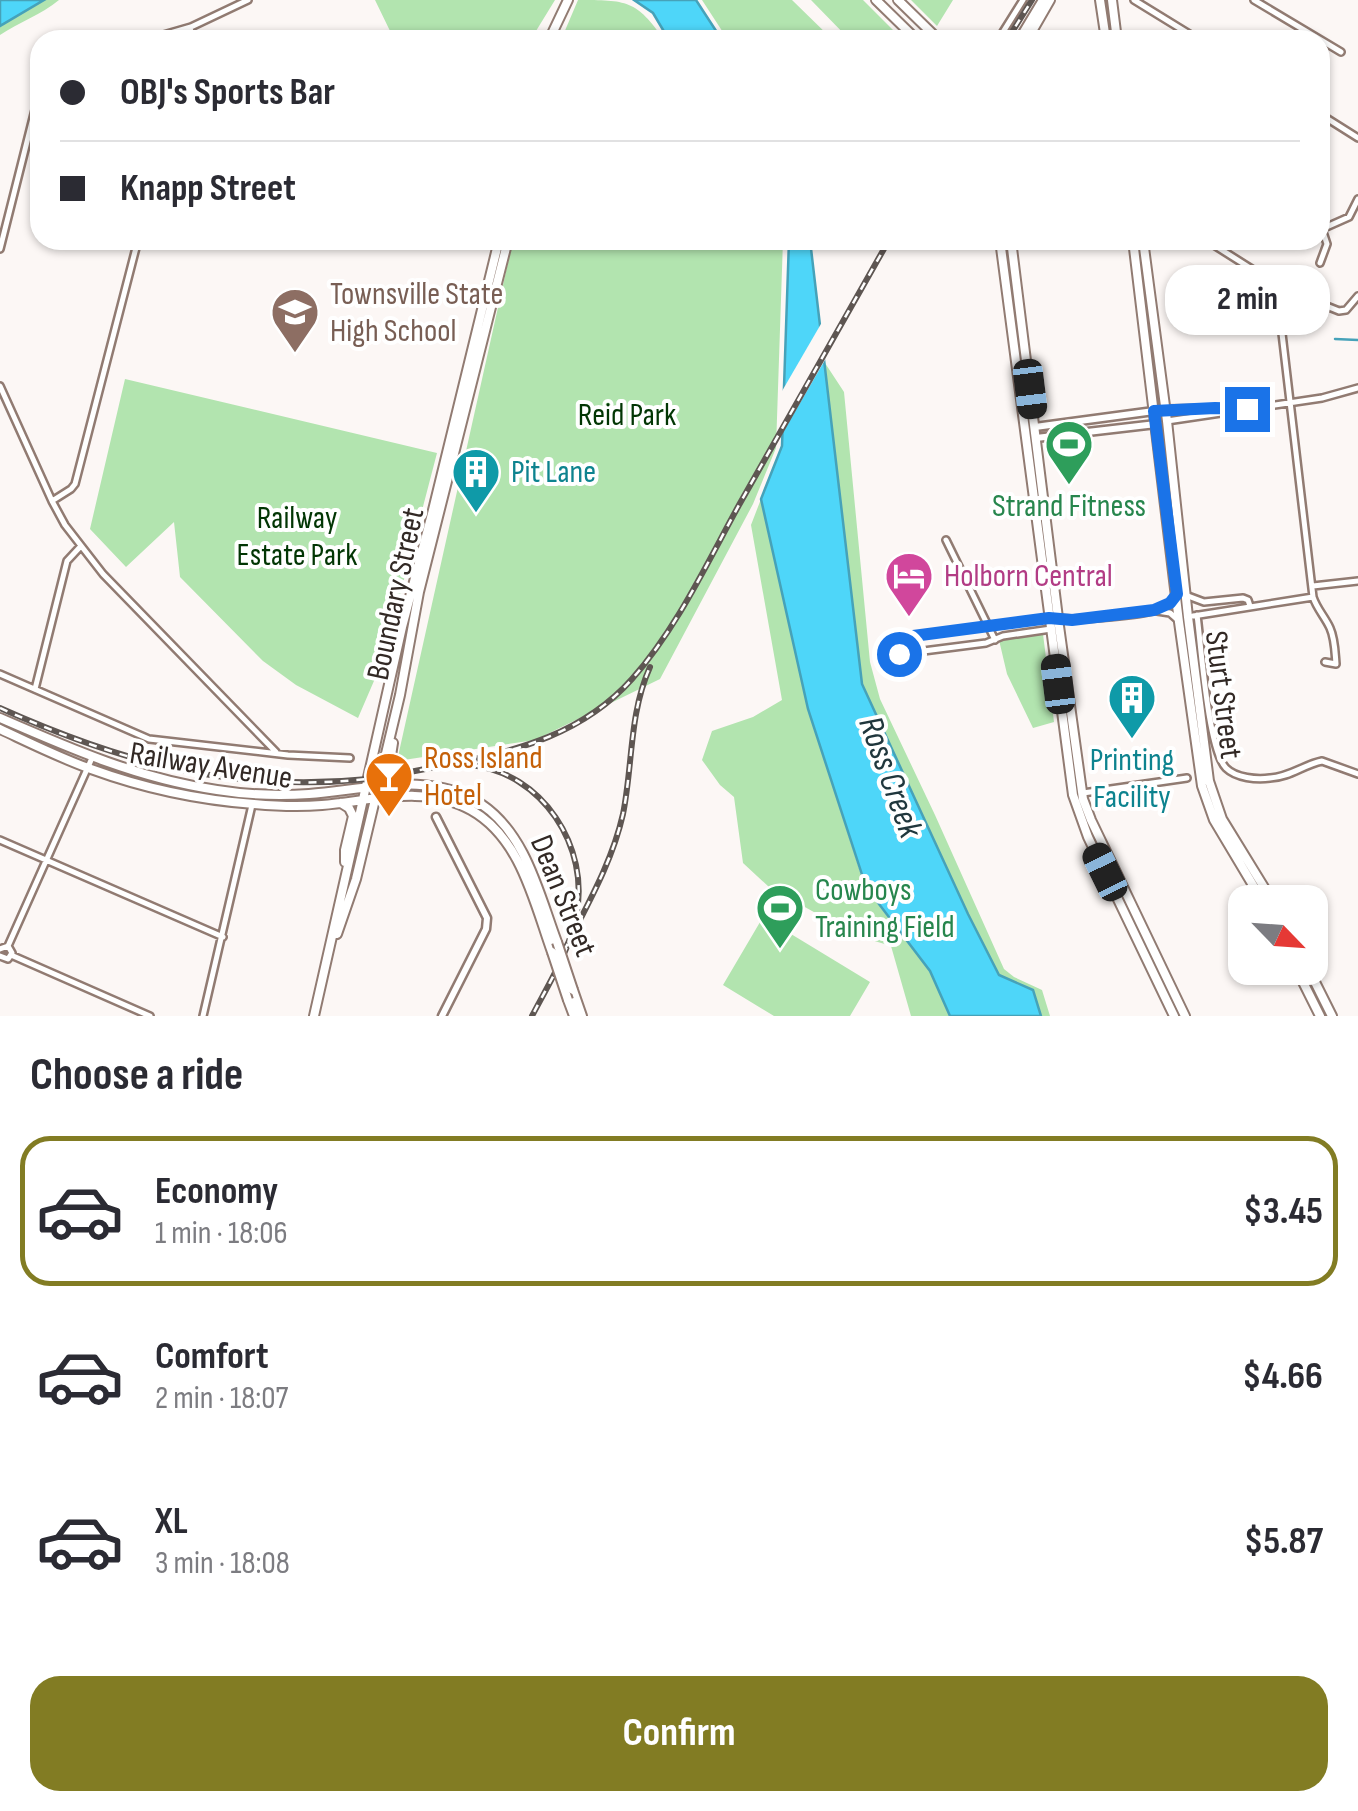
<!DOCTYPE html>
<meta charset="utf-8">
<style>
:root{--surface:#fff;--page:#f2f2f3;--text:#2b2b33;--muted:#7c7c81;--line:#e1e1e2;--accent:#827c23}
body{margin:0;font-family:"Sofia Sans Condensed",sans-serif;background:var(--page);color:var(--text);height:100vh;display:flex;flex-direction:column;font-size:38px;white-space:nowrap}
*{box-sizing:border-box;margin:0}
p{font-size:32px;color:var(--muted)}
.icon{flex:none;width:55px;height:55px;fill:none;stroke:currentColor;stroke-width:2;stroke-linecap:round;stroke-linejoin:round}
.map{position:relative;height:1016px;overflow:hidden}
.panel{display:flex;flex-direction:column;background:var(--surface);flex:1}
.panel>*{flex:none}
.guide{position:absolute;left:30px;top:30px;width:1300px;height:220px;border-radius:30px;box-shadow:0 2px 8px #0004;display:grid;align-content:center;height:220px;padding:0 30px;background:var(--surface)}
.needle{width:65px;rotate:115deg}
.fabs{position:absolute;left:1228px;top:885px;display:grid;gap:20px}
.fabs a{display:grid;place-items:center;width:100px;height:100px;border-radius:20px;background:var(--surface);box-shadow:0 2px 8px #0004;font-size:50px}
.end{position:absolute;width:45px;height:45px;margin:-22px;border:12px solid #1a73e8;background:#fff;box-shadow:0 0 0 5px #fff}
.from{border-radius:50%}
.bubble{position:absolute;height:70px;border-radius:30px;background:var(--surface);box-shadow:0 2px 8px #0004;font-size:32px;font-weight:700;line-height:70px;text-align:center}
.car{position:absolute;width:30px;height:60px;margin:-30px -15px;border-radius:12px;box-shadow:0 0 8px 2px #0007;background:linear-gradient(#222 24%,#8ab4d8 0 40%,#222 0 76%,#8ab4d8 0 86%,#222 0)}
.guide b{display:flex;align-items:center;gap:35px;height:95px;font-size:38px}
.guide b+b{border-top:2px solid var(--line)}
.guide i{width:25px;height:25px;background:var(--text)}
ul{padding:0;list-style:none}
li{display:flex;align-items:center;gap:30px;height:150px;margin:0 20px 15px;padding:0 10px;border:5px solid transparent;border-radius:30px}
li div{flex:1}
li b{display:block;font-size:38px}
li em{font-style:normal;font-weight:700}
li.active{border-color:var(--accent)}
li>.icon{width:90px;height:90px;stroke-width:1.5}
h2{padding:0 30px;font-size:45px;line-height:120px}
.cta{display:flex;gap:20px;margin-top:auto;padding:20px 30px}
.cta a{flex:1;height:115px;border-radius:30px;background:var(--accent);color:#fff;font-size:40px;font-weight:700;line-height:115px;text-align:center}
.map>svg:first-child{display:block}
.green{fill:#b2e4af}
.water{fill:#4ed6f9;stroke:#46a2b9;stroke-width:2.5}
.pier{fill:#fcf7f5}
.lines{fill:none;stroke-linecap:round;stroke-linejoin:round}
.stream{stroke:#46a2b9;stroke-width:2.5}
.minor-casing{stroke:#917b72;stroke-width:10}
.tertiary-casing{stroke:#917b72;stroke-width:11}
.secondary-casing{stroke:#917b72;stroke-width:12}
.minor{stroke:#fff;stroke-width:5}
.tertiary{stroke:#fff;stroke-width:6}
.secondary{stroke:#fff;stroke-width:8}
.rail-casing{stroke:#5e5652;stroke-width:6}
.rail{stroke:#fff;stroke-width:2.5;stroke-dasharray:8;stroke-linecap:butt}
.secondary-bridge-casing{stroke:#917b72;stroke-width:12;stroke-linecap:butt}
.secondary-bridge{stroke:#fff;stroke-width:8}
.route{stroke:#1a73e8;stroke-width:12}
.labels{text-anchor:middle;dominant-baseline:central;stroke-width:8;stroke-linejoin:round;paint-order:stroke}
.education-label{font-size:32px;fill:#785e54;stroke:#fff;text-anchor:start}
.park-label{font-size:32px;fill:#023604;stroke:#fff}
.culture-label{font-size:32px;fill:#0d838f;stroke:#fff;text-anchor:start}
.leisure-label{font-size:32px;fill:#27864d;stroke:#fff}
.hotel-label{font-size:32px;fill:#b23c85;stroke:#fff;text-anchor:start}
.street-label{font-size:32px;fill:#322925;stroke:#fff}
.food-label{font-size:32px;fill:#c56008;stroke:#fff;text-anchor:start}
.water-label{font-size:35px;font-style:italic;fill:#20373d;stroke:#fff}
</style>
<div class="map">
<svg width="1358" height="1016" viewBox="0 0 1358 1016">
<rect width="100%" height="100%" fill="#fcf7f5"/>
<!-- green -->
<path class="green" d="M44,0H59C41,15 19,22 0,35V26Z
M375,0H555L536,31L534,40H389L391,33Z
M578,0C626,0 637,0 664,40H561Z
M702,0H792L833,40H728Z
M811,0H863L903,40H850Z
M911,0H953L937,26Z
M513,240H783L776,448L753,504L660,679L535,740L397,761Z
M825,363L844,392L870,662L880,699L935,815L1004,969L1014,977L1042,990L1050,1016H1041L1033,990L999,975L968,914L862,684Z
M125,379L437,453L383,660L358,718L296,685L263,661L180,577L174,522L126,567L90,529Z
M761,499L808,709L865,887L930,971L950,1016H911L891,946L855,935L769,887L743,863L734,797L720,785L702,760L712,731L753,717L782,700L751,525Z
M1043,634L1054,722L1033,728L1007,674L999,640Z
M763,917L870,982L850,1016H774L723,985Z"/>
<!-- water -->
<path class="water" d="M0,0H44L0,26Z
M634,0H696L722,40H669L653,13Z
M789,240H810L862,684L968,914L999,975L1033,990L1041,1016H950L930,971L866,887L808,709L761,499L782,446Z"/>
<!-- pier -->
<path class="pier" d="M825,317L829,353L778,441V398Z"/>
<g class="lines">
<!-- stream -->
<path class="stream" d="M1335,339L1358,340"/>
<!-- minor casing -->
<g class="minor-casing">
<path id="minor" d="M1134,0L1199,40
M1254,0L1341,52
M146,40L191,27L248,0
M188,40L191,27
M998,40L1023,0
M1320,114L1358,138
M1322,229L1349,217L1358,199
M1206,240L1266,278L1277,291L1313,597C1317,609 1325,617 1330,628C1335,639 1335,652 1336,664L1325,662
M0,249L40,90
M1320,263L1327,244L1322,229
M1277,291L1299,295L1339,311L1346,310L1358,296
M0,386L52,501L65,525L103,574L276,752
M1166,409L1234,408
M1167,421L1322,398L1358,388
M52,501L71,489L75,484L138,240
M946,540L995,640
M1313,586L1358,581
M1188,596L1204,602L1243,598L1248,600L1250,606
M1157,611L1170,613L1178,620
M1197,615C1201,645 1208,750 1226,768C1236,778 1257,780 1270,778C1290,777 1303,765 1322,761L1358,774
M1193,616L1313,597
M1049,618L898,638L895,642L896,652L900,654L986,643L1003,636L1051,629
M1058,618C1076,621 1148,615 1163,608C1169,604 1170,602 1175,597
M0,674L149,739L288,755L350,758
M35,689L67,561L80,547
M1083,793L1187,778
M0,840L223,937
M8,946L92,758
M0,949L8,946L12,953L8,959L0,956
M11,955L150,1016
M203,1016L252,805"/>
</g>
<!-- tertiary casing -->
<g class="tertiary-casing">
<path id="tertiary" d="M1035,427L1154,411
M1036,438L1156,424
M436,817L487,918L486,929L442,1016"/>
</g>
<!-- secondary casing -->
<g class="secondary-casing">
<path id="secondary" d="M876,0L917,40
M898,0L939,40
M1100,0L1106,40
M1112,0L1117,40
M549,40L568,0
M1019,40L1043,0
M1027,40L1050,0
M1000,240L1073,795L1088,837L1174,1016
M1011,240L1059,626L1083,799L1091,820L1185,1016
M1133,240L1179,622L1202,786L1214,820L1263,902
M1143,240L1167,421L1188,617L1209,781L1222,819L1273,902
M0,718C71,749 140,779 217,790C248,795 278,796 309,794C365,790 431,770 481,804C526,834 539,894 557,942
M0,729C30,743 60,758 91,769C143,788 199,800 254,804C276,806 300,807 322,805C371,801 425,784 471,810C521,838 534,902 552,952
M393,743L390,762L394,779L402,783
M341,803L349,808L353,816L345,850V862
M337,934L356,879L400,695L419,592L508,240
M1296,968L1320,1016
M1308,968L1332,1016
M573,990L582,1016
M568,1000L574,1016
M314,1016L402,627L433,510L499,240"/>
</g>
<!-- minor -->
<use href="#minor" class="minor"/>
<!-- tertiary -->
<use href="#tertiary" class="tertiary"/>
<!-- secondary -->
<use href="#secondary" class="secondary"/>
<!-- rail casing -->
<g class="rail-casing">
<path id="rail" d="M1007,40L1032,0
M0,708C123,763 232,793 368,779C396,776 423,769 450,764C518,751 584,733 632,679C677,628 707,563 739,505C789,416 839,328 889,240
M470,765C542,772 591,847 576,917C569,952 548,985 532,1016
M564,951C586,907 612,863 623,814C633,764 629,714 650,667"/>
</g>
<!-- rail -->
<use href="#rail" class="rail"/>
<!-- secondary-bridge casing -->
<g class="secondary-bridge-casing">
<path id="secondary-bridge" d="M557,942L573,990
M552,952L568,1000"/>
</g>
<!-- secondary-bridge -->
<use href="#secondary-bridge" class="secondary-bridge"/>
</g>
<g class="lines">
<!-- route -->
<path class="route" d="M899,654L896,652L895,642L898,638L1049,618L1072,620L1154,610L1170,603L1177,594L1154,411L1215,408L1247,409"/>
</g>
<!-- icons -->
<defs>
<g id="school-pin" transform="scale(2.5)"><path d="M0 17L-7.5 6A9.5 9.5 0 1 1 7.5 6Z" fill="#8d6e63" stroke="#fff"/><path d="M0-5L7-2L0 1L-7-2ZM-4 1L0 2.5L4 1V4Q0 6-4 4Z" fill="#fff"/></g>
<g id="stadium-pin" transform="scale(2.5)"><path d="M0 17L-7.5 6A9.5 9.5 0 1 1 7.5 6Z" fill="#2e9e5b" stroke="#fff"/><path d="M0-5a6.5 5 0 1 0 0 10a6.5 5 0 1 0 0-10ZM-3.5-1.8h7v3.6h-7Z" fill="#fff"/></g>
<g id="building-pin" transform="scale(2.5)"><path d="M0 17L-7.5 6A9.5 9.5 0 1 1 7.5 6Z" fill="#0f9aa8" stroke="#fff"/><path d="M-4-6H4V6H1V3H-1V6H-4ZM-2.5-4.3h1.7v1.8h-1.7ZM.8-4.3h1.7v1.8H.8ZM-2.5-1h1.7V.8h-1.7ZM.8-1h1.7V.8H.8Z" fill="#fff"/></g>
<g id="hotel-pin" transform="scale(2.5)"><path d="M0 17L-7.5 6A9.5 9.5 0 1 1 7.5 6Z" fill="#d1479c" stroke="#fff"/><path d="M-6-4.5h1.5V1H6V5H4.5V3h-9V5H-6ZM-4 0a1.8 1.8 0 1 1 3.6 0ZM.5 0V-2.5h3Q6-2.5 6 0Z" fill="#fff"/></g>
<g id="bar-pin" transform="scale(2.5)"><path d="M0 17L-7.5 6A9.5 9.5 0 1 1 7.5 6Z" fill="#e8710a" stroke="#fff"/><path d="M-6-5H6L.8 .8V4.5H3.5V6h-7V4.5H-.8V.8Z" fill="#fff"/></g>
</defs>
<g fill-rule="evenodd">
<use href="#school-pin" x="295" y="312"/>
<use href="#stadium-pin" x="1069" y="444"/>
<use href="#building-pin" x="476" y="472"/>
<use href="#hotel-pin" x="909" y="576"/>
<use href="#building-pin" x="1132" y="698"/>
<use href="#bar-pin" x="389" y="776"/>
<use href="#stadium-pin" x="780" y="908"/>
</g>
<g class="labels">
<!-- education labels -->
<g class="education-label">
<text x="330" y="294">Townsville State<tspan x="330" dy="37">High School</tspan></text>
</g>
<!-- park labels -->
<g class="park-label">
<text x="627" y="415">Reid Park</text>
<text x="297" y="518">Railway<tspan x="297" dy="37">Estate Park</tspan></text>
</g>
<!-- culture labels -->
<g class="culture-label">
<text x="511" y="472">Pit Lane</text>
<text x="1132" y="760" text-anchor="middle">Printing<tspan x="1132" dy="37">Facility</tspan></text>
</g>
<!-- leisure labels -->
<g class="leisure-label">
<text x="1069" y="506">Strand Fitness</text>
<text x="815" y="890" text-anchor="start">Cowboys<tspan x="815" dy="37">Training Field</tspan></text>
</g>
<!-- hotel labels -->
<g class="hotel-label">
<text x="944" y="576">Holborn Central</text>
</g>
<!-- street labels -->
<g class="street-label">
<text transform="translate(396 594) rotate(-78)">Boundary Street</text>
<text transform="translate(1223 695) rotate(83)">Sturt Street</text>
<text transform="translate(211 766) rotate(9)">Railway Avenue</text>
<text transform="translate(563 896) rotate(68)">Dean Street</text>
</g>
<!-- food labels -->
<g class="food-label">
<text x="424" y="758">Ross Island<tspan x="424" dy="37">Hotel</tspan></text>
</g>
<!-- water labels -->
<g class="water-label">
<text transform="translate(890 777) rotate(70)">Ross Creek</text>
</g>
</g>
</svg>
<div class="fabs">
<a><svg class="needle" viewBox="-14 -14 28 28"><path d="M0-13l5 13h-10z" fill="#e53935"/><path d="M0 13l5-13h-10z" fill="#7c7c81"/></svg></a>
</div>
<i class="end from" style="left:899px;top:654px"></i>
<i class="end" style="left:1247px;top:409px"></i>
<div class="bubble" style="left:1165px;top:265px;width:165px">2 min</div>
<i class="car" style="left:1030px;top:389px;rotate:173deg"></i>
<i class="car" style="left:1058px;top:684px;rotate:353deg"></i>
<i class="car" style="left:1105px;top:872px;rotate:334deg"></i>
<div class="guide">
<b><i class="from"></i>OBJ's Sports Bar</b>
<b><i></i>Knapp Street</b>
</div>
</div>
<section class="panel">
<h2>Choose a ride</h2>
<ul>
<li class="active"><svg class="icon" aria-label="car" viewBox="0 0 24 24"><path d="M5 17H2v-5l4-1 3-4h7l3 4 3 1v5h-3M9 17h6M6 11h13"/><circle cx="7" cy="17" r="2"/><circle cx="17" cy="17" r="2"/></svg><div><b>Economy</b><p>1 min · 18:06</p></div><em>$3.45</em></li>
<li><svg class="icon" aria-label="car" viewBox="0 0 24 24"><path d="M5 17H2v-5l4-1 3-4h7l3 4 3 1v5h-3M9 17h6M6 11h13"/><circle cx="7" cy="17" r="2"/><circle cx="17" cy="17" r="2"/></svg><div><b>Comfort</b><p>2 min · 18:07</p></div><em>$4.66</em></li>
<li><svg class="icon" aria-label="car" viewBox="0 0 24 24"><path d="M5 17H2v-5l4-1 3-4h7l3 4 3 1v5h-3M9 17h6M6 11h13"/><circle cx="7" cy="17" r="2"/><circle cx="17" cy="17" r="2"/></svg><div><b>XL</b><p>3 min · 18:08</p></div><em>$5.87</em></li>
</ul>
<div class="cta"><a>Confirm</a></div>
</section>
